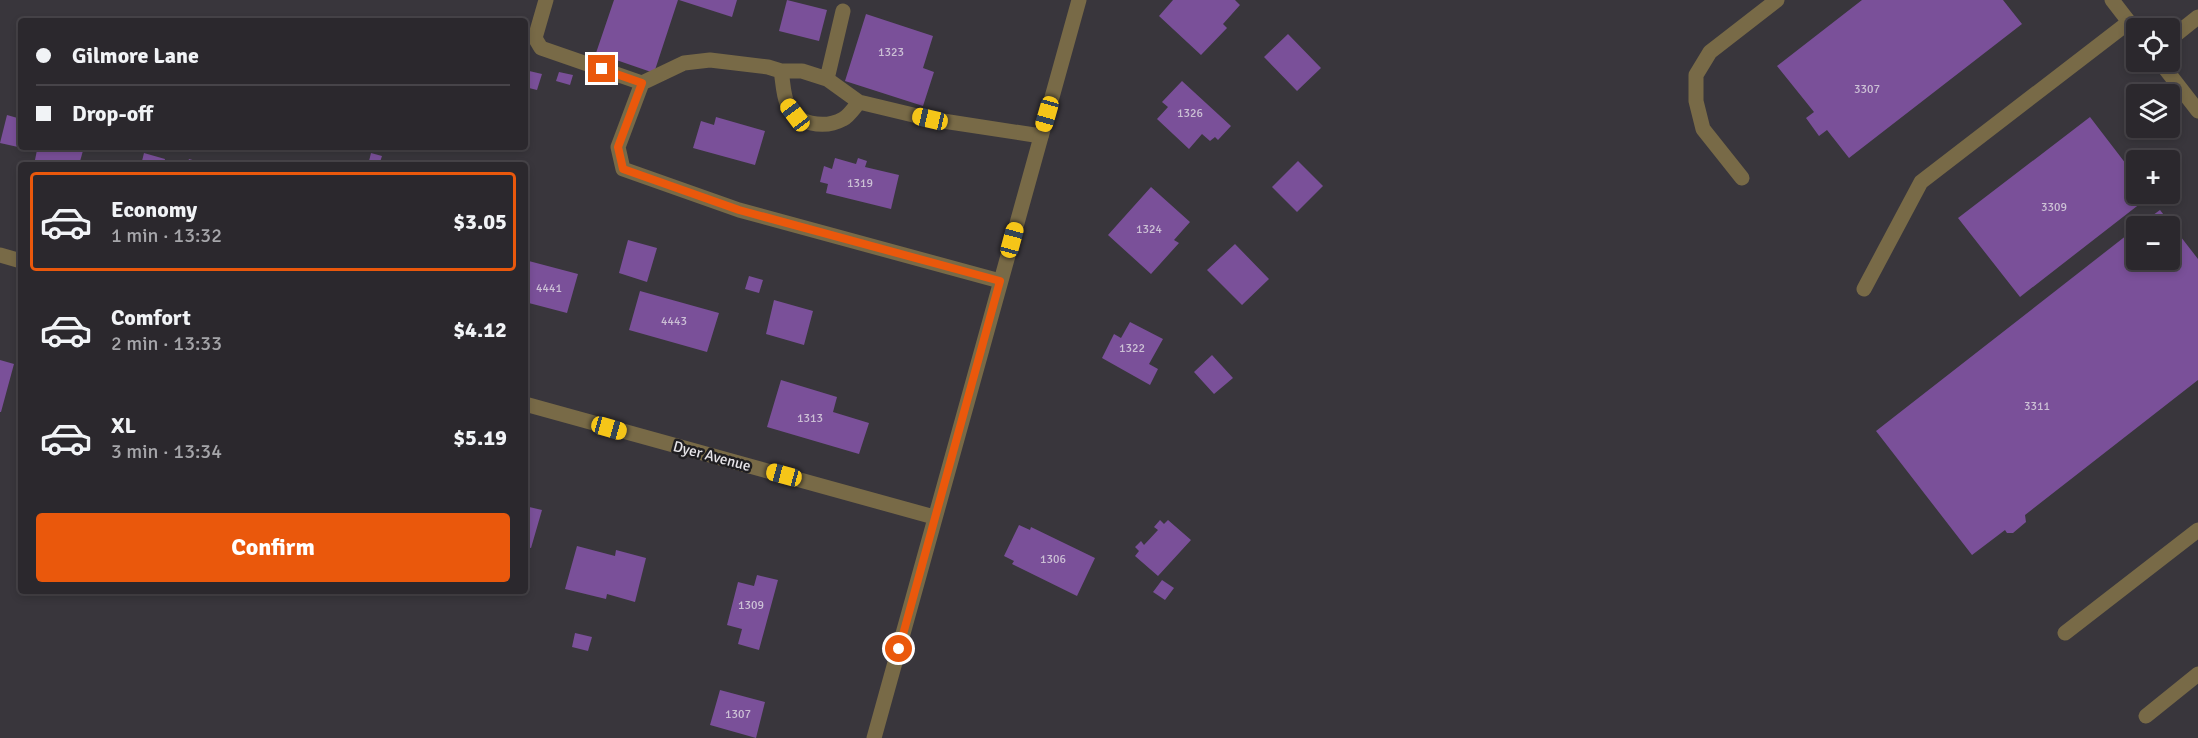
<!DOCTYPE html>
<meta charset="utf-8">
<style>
:root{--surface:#2b282d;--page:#333035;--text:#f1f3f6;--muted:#a6a6aa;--line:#474449;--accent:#ea580c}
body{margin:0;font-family:Signika,sans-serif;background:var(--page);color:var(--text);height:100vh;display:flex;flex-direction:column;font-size:22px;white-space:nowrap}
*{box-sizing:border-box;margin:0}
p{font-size:20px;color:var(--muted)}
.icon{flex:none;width:33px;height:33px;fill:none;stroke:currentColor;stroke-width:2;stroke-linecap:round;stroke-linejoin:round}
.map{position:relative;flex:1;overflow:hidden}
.details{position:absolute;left:18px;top:162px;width:510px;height:432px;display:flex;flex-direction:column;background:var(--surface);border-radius:6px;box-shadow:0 3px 9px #0003,0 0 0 2px var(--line)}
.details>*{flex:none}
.hud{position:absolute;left:18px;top:18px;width:510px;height:132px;border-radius:6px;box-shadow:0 3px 9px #0003,0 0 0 2px var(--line);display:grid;align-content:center;height:132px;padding:0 18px;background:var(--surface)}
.tools{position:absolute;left:2126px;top:18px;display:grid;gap:12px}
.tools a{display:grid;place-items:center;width:54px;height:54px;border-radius:6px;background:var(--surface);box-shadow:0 3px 9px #0003,0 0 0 2px var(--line);font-size:30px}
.end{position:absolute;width:27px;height:27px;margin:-14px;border:8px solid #ea580c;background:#fff;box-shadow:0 0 0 3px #fff}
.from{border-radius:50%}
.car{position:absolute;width:18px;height:36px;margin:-18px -9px;border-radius:8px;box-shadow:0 0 4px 2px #0007;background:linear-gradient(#f5c518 24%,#345 0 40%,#f5c518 0 76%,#345 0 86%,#f5c518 0)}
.hud b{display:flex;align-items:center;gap:21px;height:57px;font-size:22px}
.hud b+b{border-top:2px solid var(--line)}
.hud i{width:15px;height:15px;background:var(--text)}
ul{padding:10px 0 0;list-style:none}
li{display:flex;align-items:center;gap:18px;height:99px;margin:0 12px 9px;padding:0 6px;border:3px solid transparent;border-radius:6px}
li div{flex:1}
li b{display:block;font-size:22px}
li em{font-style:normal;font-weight:700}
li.current{border-color:var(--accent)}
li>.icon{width:54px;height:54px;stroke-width:1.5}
.action{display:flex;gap:12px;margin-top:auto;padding:12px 18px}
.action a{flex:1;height:69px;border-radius:6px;background:var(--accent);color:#fff;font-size:24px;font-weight:700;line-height:69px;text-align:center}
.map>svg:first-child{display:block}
.building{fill:#7a5099}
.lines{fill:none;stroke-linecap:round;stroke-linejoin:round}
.service{stroke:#786a47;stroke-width:15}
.minor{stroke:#786a47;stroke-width:15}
.route{stroke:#ea580c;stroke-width:8}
.labels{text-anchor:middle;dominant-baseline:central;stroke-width:5;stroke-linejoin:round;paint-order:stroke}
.number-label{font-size:12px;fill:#ccc0d5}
.street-label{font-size:15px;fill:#e7e5e9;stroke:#1f1e21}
</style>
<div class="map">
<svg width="2198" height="738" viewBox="0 0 2198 738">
<rect width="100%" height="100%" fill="#39363c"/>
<!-- building -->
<path class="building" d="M614,0H678L654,73L596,53Z
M679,0H737L732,17Z
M787,0L827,10L819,41L779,31Z
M1173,0H1235L1240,5L1223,24L1227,28L1201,55L1159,16Z
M1862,0H2003L2022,24L1849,158L1827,130L1819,136L1806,118L1814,112L1777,66Z
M866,14L933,36L923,68L934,72L923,106L845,81Z
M1288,34L1321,68L1297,91L1264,57Z
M525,70L542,74L537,90L525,87Z
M559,72L573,75L570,85L556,81Z
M1182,81L1231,126L1218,140L1215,137L1210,141L1202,134L1189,149L1157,119L1168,107L1162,102Z
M7,115L21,119V145L19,144L18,147L0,143Z
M716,117L765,131L755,165L693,148L701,121L714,125Z
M2090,117L2136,177V194H2148L2150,196L2020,297L1958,218Z
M31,147H84L79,165H34L37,150Z
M144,153L165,159L164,165H141Z
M371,153L382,156L379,165H368Z
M835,158L856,164L858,158L867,161L865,167L899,175L891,209L826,193L828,184L820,182L824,166L832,169Z
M189,159L203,163V165H187Z
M1298,161L1323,186L1297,212L1272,187Z
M1151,187L1190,222L1174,240L1179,243L1151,274L1108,235Z
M2160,210L2198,259V380L2025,515L2026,522L2013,533H2007L2005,530L1972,555L1876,431L2136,228V260H2169V226H2138Z
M628,240L657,248L647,282L619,273Z
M1235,244L1269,279L1242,305L1207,270Z
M525,260L578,274L567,313L525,302Z
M749,276L763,280L759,293L745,289Z
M640,291L719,313L707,352L629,330Z
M774,300L813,311L804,345L766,334Z
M1130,322L1163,339L1149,364L1158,369L1150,385L1102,358L1114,334L1121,338Z
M1212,355L1233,378L1214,394L1194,372Z
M0,360L14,364L1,412H0Z
M781,380L837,397L833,412L869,423L859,454L767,427Z
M525,506L542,510L531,548L525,547Z
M1160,520L1164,524L1168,520L1191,540L1158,576L1135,556L1139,551L1135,547L1141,541L1144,545L1158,530L1154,527Z
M1019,525L1030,530L1031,527L1095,558L1077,596L1012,564L1014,561L1004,556Z
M577,546L615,556L616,550L646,558L635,602L607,594L606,599L565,589Z
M757,575L778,580L759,650L738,644L742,629L727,625L738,582L754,586Z
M1162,580L1174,588L1165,600L1153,592Z
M575,633L592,637L588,651L572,647Z
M720,690L765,702L756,738L710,725Z"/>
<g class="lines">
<!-- service -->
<path class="service" d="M546,0L535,38L541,48L642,83
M2169,40L2198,17
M781,71C783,81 783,94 787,103C794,125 825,129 843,119C849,116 854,108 859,102
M827,79L843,11
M1742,178L1703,129L1696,101V75L1710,52L1777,0
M1000,281L739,210L623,169L618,147L642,83L684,63L710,60L768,67L781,71H802L827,79L859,102L930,119L1041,136
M1864,289L1921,182L2129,22
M2065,633L2198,530
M2146,716L2198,674"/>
<!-- minor -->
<path class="minor" d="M2112,0L2136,31
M2160,62L2198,111
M0,255L21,261
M525,404L934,517
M874,738L1079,0"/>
</g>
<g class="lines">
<!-- route -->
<path class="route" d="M602,69L642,83L618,147L623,169L739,210L1000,281L899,649"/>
</g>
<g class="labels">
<!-- number labels -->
<g class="number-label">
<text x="891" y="52">1323</text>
<text x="1867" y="89">3307</text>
<text x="1190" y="113">1326</text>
<text x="860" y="183">1319</text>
<text x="2054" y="207">3309</text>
<text x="1149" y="229">1324</text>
<text x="549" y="288">4441</text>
<text x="674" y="321">4443</text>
<text x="1132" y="348">1322</text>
<text x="2037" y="406">3311</text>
<text x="810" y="418">1313</text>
<text x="1053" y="559">1306</text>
<text x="751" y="605">1309</text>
<text x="738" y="714">1307</text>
</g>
<!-- street labels -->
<g class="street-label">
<text transform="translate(712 456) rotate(15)">Dyer Avenue</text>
</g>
</g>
</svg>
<div class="tools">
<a><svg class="icon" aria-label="locate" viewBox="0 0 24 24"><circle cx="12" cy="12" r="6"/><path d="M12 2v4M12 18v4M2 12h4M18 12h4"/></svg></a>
<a><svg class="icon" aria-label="layers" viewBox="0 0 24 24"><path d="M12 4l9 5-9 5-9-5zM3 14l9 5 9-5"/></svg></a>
<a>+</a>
<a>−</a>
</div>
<i class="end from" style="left:899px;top:649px"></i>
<i class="end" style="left:602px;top:69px"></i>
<i class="car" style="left:1047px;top:114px;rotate:196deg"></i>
<i class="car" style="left:795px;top:115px;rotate:323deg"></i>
<i class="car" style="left:930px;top:119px;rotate:283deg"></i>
<i class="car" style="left:1012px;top:240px;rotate:15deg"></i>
<i class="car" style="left:609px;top:428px;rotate:106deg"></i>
<i class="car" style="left:784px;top:475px;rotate:285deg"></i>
<div class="hud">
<b><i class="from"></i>Gilmore Lane</b>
<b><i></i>Drop-off</b>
</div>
<section class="details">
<ul>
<li class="current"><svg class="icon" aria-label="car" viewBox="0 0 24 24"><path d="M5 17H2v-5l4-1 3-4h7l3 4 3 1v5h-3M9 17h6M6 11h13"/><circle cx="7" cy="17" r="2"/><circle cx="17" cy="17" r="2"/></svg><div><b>Economy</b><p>1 min · 13:32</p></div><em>$3.05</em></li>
<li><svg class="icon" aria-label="car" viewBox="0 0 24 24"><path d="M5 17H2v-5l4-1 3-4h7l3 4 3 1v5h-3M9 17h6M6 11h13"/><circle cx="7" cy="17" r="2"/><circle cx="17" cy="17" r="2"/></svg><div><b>Comfort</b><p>2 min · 13:33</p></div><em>$4.12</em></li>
<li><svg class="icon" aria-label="car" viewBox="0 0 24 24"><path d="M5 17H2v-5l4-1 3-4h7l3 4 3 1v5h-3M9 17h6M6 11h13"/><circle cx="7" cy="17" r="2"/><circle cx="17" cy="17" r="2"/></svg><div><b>XL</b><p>3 min · 13:34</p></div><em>$5.19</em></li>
</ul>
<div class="action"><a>Confirm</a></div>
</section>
</div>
